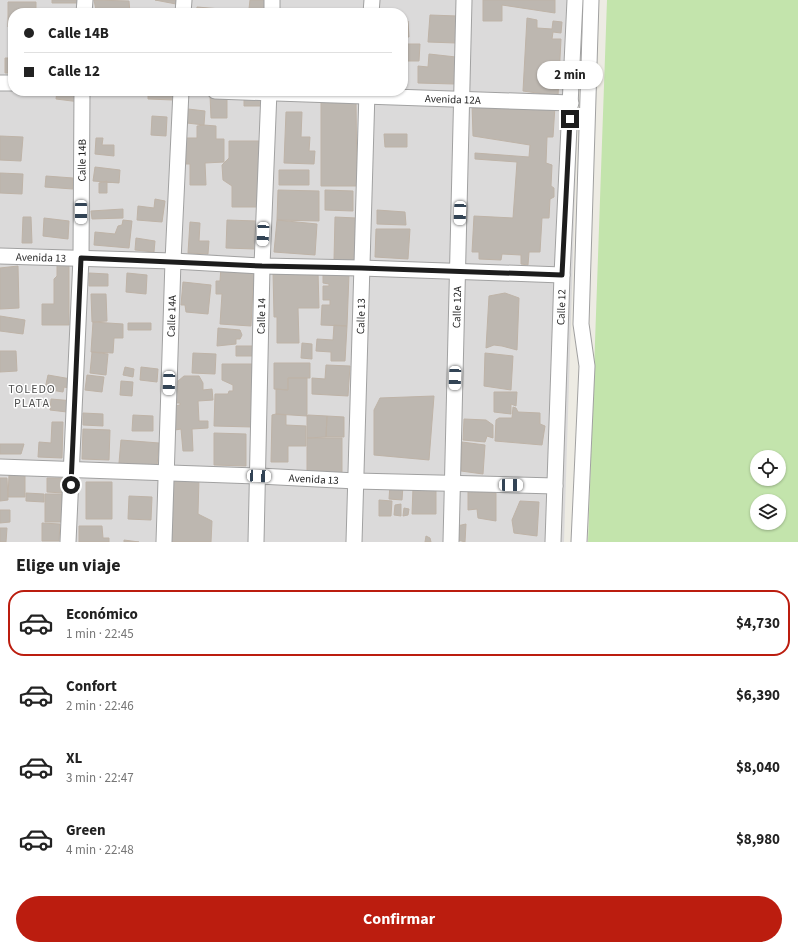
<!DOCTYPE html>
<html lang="es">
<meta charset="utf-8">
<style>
:root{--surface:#fff;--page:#f2f2f2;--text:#222;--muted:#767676;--line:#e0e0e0;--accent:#bb1d0f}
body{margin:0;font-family:"Source Sans 3",sans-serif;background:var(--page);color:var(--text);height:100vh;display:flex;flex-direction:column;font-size:15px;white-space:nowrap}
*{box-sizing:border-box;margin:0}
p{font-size:13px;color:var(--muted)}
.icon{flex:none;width:22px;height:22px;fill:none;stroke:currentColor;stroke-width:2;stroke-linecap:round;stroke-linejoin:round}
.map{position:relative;height:542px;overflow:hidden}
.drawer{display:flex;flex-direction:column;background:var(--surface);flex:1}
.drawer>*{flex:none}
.top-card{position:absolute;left:8px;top:8px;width:400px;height:88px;border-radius:16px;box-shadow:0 1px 3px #0004;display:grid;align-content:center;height:88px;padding:0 16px;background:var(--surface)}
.tools{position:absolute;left:750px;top:450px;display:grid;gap:8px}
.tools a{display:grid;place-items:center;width:36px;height:36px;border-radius:50%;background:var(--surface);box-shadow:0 1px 3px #0004;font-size:20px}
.end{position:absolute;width:18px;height:18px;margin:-9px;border:5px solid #1d1d1d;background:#fff;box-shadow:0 0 0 2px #fff}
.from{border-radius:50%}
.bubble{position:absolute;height:28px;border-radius:14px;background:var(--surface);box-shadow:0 1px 3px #0004;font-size:13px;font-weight:700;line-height:28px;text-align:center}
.car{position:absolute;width:12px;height:24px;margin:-12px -6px;border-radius:5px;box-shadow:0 0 3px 1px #0007;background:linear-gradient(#fff 24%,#345 0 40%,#fff 0 76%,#345 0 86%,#fff 0)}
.top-card b{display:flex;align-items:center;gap:14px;height:38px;font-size:15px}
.top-card b+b{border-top:1px solid var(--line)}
.top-card i{width:10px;height:10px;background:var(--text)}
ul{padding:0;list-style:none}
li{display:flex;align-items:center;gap:12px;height:66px;margin:0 8px 6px;padding:0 8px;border:2px solid transparent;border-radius:16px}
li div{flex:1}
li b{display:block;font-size:15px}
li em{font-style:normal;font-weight:700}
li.current{border-color:var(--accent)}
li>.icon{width:36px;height:36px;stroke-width:1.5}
h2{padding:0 16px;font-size:18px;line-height:48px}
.cta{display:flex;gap:8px;margin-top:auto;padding:8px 16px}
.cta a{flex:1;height:46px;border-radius:24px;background:var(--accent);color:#fff;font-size:16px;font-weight:700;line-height:46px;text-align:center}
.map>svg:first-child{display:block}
.residential{fill:#dbdada;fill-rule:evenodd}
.grass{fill:#c3e4ac;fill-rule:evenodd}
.building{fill:#bdb7b0;stroke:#beb3a7}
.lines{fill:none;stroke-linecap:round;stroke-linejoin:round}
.minor-casing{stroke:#a1a1a1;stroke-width:17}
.minor{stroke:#fff;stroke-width:15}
.route{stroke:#1d1d1d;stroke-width:5}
.labels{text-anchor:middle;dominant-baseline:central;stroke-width:3;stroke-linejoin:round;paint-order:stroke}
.street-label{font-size:11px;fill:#1d1d1d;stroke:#fff}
.neighbourhood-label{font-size:12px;letter-spacing:1px;fill:#505050;stroke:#fff}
</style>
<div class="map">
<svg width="798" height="542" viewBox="0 0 798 542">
<rect width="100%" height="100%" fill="#edebe3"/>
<!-- residential -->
<path class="residential" d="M0,0H581L564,542H0ZM13,13H403V91H13Z"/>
<!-- grass -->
<path class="grass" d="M607,0H798V542H588ZM757,457H779V479H757ZM757,501H779V523H757Z"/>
<!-- building -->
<path class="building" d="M52,0H82V3H52Z
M94,0L129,1L130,13L96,10Z
M155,0H177L176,4Z
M250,0H270V11L249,9Z
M483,0H555V13L502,5V21H483Z
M8,2H36V13H13V27H8Z
M197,7L233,10V13H196Z
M430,15L457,16L456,43L428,42Z
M527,18L537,20V28L552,29L553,21L562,22L561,33L553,32L552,39H561L558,96L523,91Z
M403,21H408L409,37H403Z
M403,44H420L419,61H403Z
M429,54L456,57L454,84L418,83V66L428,67Z
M5,58H13V73H5Z
M57,91H81L80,102L56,99Z
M148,91H173V100L148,99Z
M244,94H261V106H244Z
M210,95H227V118H211Z
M321,102H356L357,186H321Z
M472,104L555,106L553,137H547L546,163L552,165L551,186L554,188V197L550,199L549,218H542L540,252H529L528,265L521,264V255L502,254L501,260L479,259V252H472L474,216L513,218L517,162L475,159V153L529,157L530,145L473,136Z
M188,109L205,111L204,125L187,123Z
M286,112H302L301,137H310L309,151H315L314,164L284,163Z
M152,116L167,117L166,136L151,135Z
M204,125L216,126V139H224V162L205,163L206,185H190V164H186L185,138H197V126Z
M384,134H407V147H385Z
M0,136L23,137L21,161L0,160Z
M96,138H103L102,145H114V156L95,154Z
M229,141H259V207H232V186L223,180L222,165L229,158Z
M95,167L120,170L119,183L93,181Z
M279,170H309V185H279Z
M0,173L23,174L22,194L0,193Z
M46,176L73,178V189L45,187Z
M107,181V193H99V183Z
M278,190L319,191V221L277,220Z
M325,190L353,191V211L325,210Z
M155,199L165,201L162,222L137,220L138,206L154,208Z
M123,209V218L92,219L91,211Z
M377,210L405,212L406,225L377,224Z
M23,217H31L32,243H22Z
M335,217L356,218L355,261L334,260Z
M44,218L69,221L68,239L43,236Z
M123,220L132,221L129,248L94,245L95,232L115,234L118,226L122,225Z
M227,220L257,221L255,249L226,248Z
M277,220L317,224L315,255L274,252Z
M190,222L200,223L199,241H209L208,254L188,253Z
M376,229H410L408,259L375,257Z
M136,238L155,241L154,252L135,250Z
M57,262H69V325H42V304H54V279L57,276Z
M18,266L19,308L0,309V268Z
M221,267L254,269L251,326L220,324L222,294H216V281H220Z
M273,271H318L319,308H298L299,343H277V317H274Z
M89,273L108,274V286H89Z
M127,273L147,275L146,294L126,292Z
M323,273L349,274L347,326L321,325L322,305H330V300H323V286H329V284L323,283Z
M183,282L211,285L208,314L186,312L185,305H181Z
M505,293L519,298L517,350L502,346L494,345L486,348L489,296Z
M91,294H106L107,321L92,322Z
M0,316L25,320L23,334L0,331Z
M93,322L123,324V338H114L113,353L91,352Z
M128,323H151V330H128Z
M334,325L347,326L345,361H331V352L316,351L317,339L333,340Z
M218,328L240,330L242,335L240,339H236V344L217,346Z
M302,343L312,344V359L301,358Z
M236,346H254L255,356H236Z
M0,351H16L17,371L0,372Z
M92,352L108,354L106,375L90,373Z
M193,353L216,354L215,374L192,373Z
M485,353L513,356L511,390L484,386Z
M274,363H310V378H288V390L274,389Z
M222,364H253L252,427L214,426L215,394H228L229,391H233V385L222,380Z
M326,365L350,366L348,396L312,394V378L325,379Z
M125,367L134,369L133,377L123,375Z
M141,367L158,369L157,382L140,380Z
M48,375L71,379L69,388L64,387L63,392L45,389Z
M87,375L104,377L102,392L85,390Z
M184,376H199L203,383V390L212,389L213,400L198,401L199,421H208V428L192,429L193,451H183L181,429L175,430L174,406L180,405V403H175V392L177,391L178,381Z
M288,378H307V416L276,414V389L288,390Z
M121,381L133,382L132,396L120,395Z
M494,392H517L516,406L511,404V414L494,412Z
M434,396L429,460L374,455V410L380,398Z
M51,399L74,401L67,412L50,410Z
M513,407L516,408L518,412L540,413V424L545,426L542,445L495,441L496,420L499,418H512Z
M83,413L103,414V426L83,425Z
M276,414L286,415V425L306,426V446H288V462H271L272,415Z
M133,415L153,416V431H132Z
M308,415L327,416L326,437L307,438V416Z
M327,416L344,417V437H326Z
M464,419L486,420L493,425V438L487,436L485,442L463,440Z
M52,422H63L62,458L38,457L39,442L51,443Z
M83,429L110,430L109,460L82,459Z
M214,433L246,434V466L214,465Z
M307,438H342V473L307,472Z
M121,440L159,443L157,466L119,463Z
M462,442L485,445L483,474L461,471Z
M0,444H24L21,454H0Z
M9,475H25V497H8Z
M0,478H7L8,500L0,501Z
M47,478H64L63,493L47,492Z
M168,478H199L198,514L212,521L211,542H167Z
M86,482H112V519H86Z
M390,485H403L402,500L389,499Z
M413,488L436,489V514H412Z
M468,491L496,493V521L478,518L477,509L468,510Z
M26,493L44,494V502L26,501Z
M45,494H62V522H45Z
M129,496L152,497L151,520L128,519Z
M379,500L392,501L391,516H379Z
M520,501L539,502L537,536L514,533L512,520Z
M401,504V516L394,515L395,505Z
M404,508L409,509L408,515L403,516Z
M0,510H10V522L0,523Z
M42,523L60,524L59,541H42Z
M466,524L465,542L458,540L457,526Z
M79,526H102L103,538H109V542H79Z
M0,528H7L6,542H0Z
M426,536L430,538L431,542H425Z
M124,540L139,542H124Z"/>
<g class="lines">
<!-- minor casing -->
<g class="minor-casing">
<g id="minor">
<path d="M84,13L85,0"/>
<path d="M183,13L184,0"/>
<path d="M272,13V0"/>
<path d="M371,13L372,0"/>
<path d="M0,83H13"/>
<path id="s1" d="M215,91L571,103"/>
<path id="s2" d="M0,256L173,261L262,266L361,268L562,275"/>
<path id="s3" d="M0,467L259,476L356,481L555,486"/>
<path id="s4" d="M68,542L81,258L82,91"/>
<path id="s5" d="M164,542L173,261L181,91"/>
<path id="s6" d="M256,542L262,266L269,91"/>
<path id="s7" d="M354,542L367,91"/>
<path id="s8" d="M451,542L464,0"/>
<path id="s9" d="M553,542L562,275L575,0"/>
<path d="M579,542L587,366L581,324L591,0"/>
</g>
</g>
<!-- minor -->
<use href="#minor" class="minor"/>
</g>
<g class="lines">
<!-- route -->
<path class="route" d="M71,485L81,258L262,266L361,268L562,275L570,119"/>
</g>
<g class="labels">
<!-- street labels -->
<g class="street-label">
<text stroke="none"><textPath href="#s1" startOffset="238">Avenida 12A</textPath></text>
<text stroke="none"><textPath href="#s4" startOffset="382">Calle 14B</textPath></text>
<text stroke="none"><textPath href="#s2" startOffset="41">Avenida 13</textPath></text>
<text stroke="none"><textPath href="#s8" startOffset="235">Calle 12A</textPath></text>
<text stroke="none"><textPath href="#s9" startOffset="235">Calle 12</textPath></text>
<text stroke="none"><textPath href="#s5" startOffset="226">Calle 14A</textPath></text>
<text stroke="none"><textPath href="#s6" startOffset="226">Calle 14</textPath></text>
<text stroke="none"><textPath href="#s7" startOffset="226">Calle 13</textPath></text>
<text stroke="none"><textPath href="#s3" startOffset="314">Avenida 13</textPath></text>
</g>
<!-- neighbourhood labels -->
<g class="neighbourhood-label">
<text x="32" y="389">TOLEDO<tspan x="32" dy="14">PLATA</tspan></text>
</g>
</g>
</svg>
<div class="tools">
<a><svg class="icon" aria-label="locate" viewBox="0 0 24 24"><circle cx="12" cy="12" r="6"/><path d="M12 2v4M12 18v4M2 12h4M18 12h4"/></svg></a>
<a><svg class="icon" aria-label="layers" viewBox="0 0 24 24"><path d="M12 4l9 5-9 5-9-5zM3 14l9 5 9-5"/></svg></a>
</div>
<i class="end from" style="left:71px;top:485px"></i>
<i class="end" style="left:570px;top:119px"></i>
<div class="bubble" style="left:537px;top:61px;width:66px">2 min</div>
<i class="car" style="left:81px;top:212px;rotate:180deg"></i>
<i class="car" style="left:460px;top:213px;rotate:182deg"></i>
<i class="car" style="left:263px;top:234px;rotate:183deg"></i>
<i class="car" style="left:455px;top:378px;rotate:182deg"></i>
<i class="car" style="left:169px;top:383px;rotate:182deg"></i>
<i class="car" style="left:259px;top:476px;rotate:93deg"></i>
<i class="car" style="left:511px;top:485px;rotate:91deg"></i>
<div class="top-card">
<b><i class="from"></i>Calle 14B</b>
<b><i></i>Calle 12</b>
</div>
</div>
<section class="drawer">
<h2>Elige un viaje</h2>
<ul>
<li class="current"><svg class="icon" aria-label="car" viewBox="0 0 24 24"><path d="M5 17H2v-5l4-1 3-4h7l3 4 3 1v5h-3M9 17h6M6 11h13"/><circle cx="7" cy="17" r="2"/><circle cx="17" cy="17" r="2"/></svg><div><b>Económico</b><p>1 min · 22:45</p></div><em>$4,730</em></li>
<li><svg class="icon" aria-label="car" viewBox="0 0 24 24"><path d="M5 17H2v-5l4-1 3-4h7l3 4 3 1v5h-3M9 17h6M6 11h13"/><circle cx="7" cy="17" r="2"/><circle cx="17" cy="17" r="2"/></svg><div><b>Confort</b><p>2 min · 22:46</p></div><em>$6,390</em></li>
<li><svg class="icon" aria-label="car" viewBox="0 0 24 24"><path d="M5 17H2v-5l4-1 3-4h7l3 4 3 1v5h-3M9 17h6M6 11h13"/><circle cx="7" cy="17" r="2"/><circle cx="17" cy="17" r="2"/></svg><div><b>XL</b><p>3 min · 22:47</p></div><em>$8,040</em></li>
<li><svg class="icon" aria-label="car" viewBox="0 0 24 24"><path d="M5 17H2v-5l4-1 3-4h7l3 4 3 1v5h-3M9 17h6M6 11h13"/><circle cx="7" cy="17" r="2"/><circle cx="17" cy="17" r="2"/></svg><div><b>Green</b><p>4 min · 22:48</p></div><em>$8,980</em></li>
</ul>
<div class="cta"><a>Confirmar</a></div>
</section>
